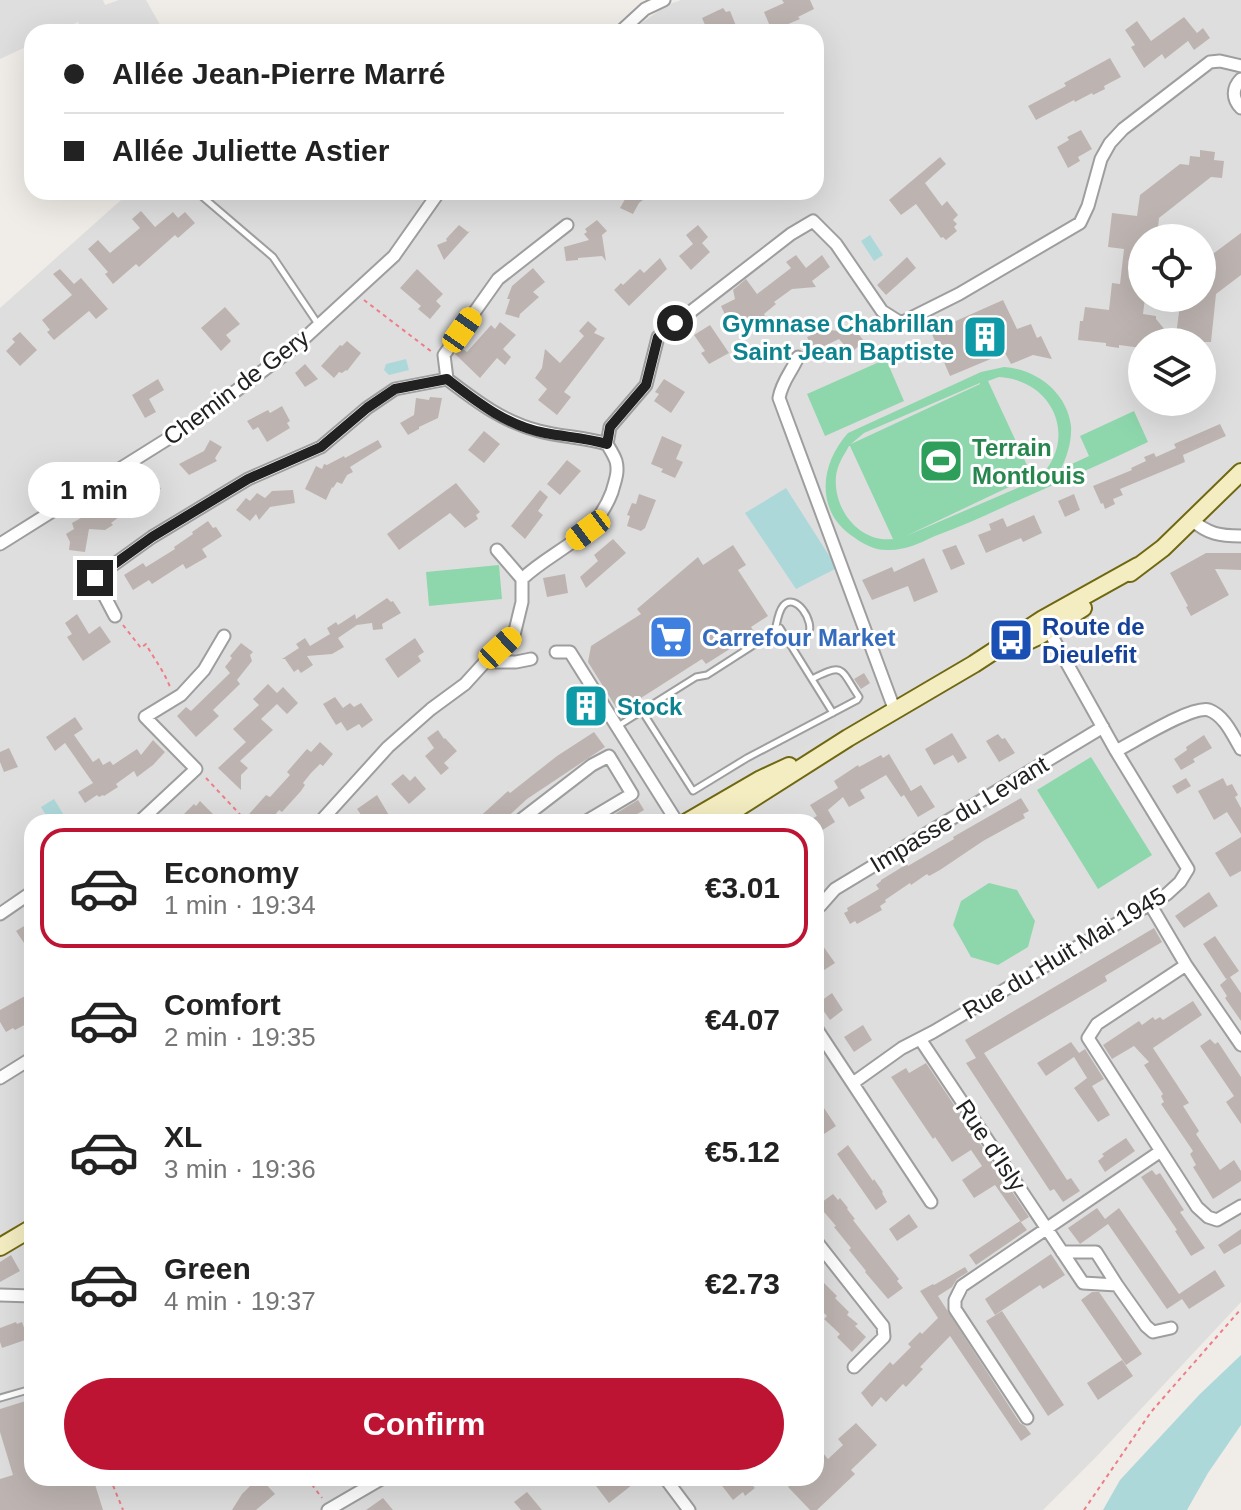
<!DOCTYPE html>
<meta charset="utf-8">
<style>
:root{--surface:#fff;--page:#f6f6f6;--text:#222;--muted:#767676;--line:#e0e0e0;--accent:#be1434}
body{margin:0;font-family:Helvetica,sans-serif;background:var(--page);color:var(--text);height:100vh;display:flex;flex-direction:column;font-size:30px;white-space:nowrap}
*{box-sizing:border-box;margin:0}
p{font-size:26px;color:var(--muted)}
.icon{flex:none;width:44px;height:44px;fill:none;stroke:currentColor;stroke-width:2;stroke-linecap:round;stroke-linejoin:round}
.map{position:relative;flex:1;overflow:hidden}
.side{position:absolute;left:24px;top:814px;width:800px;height:672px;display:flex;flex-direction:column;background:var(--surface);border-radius:24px;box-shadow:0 8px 32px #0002}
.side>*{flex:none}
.top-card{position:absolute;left:24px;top:24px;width:800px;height:176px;border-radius:24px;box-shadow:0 8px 32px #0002;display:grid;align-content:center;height:176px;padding:0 40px;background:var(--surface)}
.tools{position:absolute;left:1128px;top:224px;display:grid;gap:16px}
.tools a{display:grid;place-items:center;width:88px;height:88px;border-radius:50%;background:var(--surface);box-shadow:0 8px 32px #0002;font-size:40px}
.end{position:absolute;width:36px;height:36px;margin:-18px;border:10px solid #212121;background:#fff;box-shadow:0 0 0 4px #fff}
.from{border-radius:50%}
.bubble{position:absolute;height:56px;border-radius:28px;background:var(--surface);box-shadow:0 8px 32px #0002;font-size:26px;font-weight:700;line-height:56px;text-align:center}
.car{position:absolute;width:24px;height:48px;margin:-24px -12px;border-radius:10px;box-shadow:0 0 6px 2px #0007;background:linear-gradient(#f5c518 24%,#345 0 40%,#f5c518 0 76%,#345 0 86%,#f5c518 0)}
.top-card b{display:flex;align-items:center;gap:28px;height:76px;font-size:30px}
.top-card b+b{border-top:2px solid var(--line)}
.top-card i{width:20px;height:20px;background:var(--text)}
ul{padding:14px 0 0;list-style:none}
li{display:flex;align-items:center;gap:24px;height:120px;margin:0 16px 12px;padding:0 24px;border:4px solid transparent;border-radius:24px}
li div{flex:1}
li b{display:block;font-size:30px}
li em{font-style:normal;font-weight:700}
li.on{border-color:var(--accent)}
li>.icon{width:72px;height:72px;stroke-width:1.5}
.primary-button{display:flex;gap:16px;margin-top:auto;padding:16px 40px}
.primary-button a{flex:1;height:92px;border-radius:48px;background:var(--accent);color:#fff;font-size:32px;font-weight:700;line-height:92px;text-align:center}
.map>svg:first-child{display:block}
.residential{fill:#dfdede;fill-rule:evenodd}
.pitch{fill:#8ed7ad;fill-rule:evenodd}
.parking{fill:#ddd}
.water{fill:#add8d9}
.building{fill:#bdb4b1}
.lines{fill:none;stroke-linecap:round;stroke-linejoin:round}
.lane-casing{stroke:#9e9e9e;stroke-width:9}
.street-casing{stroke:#9e9e9e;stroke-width:15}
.secondary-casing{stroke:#706810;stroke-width:20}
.path{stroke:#ed7d87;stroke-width:2;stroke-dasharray:4 4;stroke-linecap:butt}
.lane{stroke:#fff;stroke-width:5}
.street{stroke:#fff;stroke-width:11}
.secondary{stroke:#f4edc2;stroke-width:16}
.route{stroke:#212121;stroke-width:10}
.labels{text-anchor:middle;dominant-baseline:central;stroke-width:6;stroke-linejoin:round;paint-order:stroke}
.culture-label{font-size:24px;font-weight:bold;fill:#0d838f;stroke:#fff;text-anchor:end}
.street-label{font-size:24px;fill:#212121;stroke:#fff}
.leisure-label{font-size:24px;font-weight:bold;fill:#27864d;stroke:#fff;text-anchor:start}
.transit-label{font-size:24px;font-weight:bold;fill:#164399;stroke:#fff;text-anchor:start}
.shop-label{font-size:24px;font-weight:bold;fill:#366cbe;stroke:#fff;text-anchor:start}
</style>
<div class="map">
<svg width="1241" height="1510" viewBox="0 0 1241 1510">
<rect width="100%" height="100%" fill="#f0ece8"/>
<!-- residential -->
<path class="residential" d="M0,0H103L105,5L119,0H146L164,32H84L78,22L57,32H32V44L0,59Z
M681,0H1241V1302L1098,1455L1043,1510H0V308L130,192H399L403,197L410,192H816V32H629L667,5ZM1142,238H1202V298H1142ZM1142,342H1202V402H1142ZM32,822H816V1478H32Z"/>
<!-- pitch -->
<path class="pitch" d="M886,359L904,401L825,436L807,394Z
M1004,367C1036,369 1067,392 1071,426C1072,441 1067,456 1061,469L1089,456L1080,436L1134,411L1148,442C1102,464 1055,484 1008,505C984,516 960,527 935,536C920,543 906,550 889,550C877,551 865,545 855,538C815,513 819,465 848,433L981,372ZM999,377C1055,380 1080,442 1036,480L906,536L1032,476L988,381ZM980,383V384L851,444L864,433ZM849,446H850L893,539C858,543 833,508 836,476C837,465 844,455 849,446Z
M499,565L502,599L429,606L426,572Z
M1091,757L1152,855L1098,889L1037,790Z
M989,883L1017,890L1035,921L1028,947L998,965L971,957L953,925L961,901Z"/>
<!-- parking -->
<path class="parking" d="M792,616L823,663L834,698L835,730L751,774L697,807L675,801L624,720Z"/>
<!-- water -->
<path class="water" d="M870,235L883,255L874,261L861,241Z
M406,359L409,370L389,375L384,370L386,364Z
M786,488L837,568L796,589L745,513Z
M54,799L68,822H50L41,807Z
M1241,1355V1425L1208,1473L1187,1510H1103L1120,1480L1200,1394Z"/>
<!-- building -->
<path class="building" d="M782,0H810L814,9L798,17L800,19L772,31L764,12L784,3Z
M723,8L726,12L730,11L737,28L729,32H708L702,18Z
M1184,17L1197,33L1203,28L1210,38L1194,50L1188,41L1165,59L1162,54L1144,68L1131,47L1135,45L1125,30L1137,21L1151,41Z
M1110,58L1121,77L1104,86L1105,89L1093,95L1092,93L1075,102L1074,100L1036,120L1028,106L1066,86L1064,83Z
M1081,130L1092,149L1078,157L1080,161L1068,168L1057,147L1069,140L1067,137Z
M1200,150L1215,152L1214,160L1224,161L1222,178L1211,177L1159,218L1157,238H1142V298H1145L1143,314L1156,316V319L1175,342L1153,338L1152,342H1142V348L1119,345V348L1106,346V343L1078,340L1080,321H1083L1085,307L1109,310L1112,283L1120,284L1124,249L1108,247L1112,213L1137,216L1140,195L1180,164L1189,165L1190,156L1200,157Z
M940,157L946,164L925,183L942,206L947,201L958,215L953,220L957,224L954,227L957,231L946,240L943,237L941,238L916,204L901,215L889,200Z
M629,192H653L639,203L633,214L620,208Z
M141,211L155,227L173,212L178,218L185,212L195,223L178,238L175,235L139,267L136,264L113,284L105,274L108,272L88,249L98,240L110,253L140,228L132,219Z
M597,220L607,231L602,235L606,261L602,256L578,258V260L566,261L564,247L589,240L584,234L587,232L585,229Z
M459,225L468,232L470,231L444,260L437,245L447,241L446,239Z
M698,225L708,237L702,243L710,252L691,270L679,256L693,244L686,235Z
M1241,233V275L1216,294L1211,342H1175L1181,298H1202V262Z
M796,255L806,268L822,255L830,267L812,281L816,287L792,289L774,302L776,304L764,314L768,322L748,331L732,330L721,306L735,299L733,290L746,279L757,294L791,268L786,262Z
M907,257L916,268L886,295L877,285Z
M660,258L667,269L629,306L614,290L621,283L623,285L640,269L644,273Z
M533,268L545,282L533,292L539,297L520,314L519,318L505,314L510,299H507L512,286Z
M60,269L74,284L81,278L108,309L96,319L89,311L54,340L47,332L50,330L42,320L72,295L53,274Z
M417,269L443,294L436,301L441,306L430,319L418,309L421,306L400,288Z
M1003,300L1017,329L1031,324L1037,338L1041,336L1052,359L1033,355L1011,364L1005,353L950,376L931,332Z
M225,307L240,324L226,335L231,341L221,351L201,328Z
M588,321L597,329L594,333L605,338L564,392L571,397L557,415L538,400L547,389L535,378L542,368L545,349L560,363L584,336L579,331Z
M500,322L516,335L503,349L511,357L505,365L497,358L480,378L455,354L460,347L467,352L491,325L495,329Z
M710,325L729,353L709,364L701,353L705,351L694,335Z
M829,327L830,330L847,332L853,327L864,341L851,353L839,339L814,351L807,337Z
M20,332L37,350L20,366L6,351L15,342L12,339Z
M347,341L361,353L347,371L346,370L342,373L339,372L334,378L321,366L340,345L342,346Z
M305,364L318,379L305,387L295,373Z
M158,379L164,390L149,399L156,412L145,418L132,395Z
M664,379L685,392L671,413L654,401L659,394L655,392Z
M430,397L442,398L438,418L419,427V429L408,435L400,423L414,415L416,398L429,400Z
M282,406L290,421L287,423L290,428L267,442L258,427L253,430L247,421L268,410L270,413Z
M1220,424L1226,436L1183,455L1185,462L1120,489L1123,495L1113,499L1115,504L1105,509L1103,503L1101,504L1093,486L1132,470L1131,468L1146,461L1144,457L1154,453L1156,457L1176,448L1174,444Z
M484,431L500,444L484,463L468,450Z
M662,436L682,445L676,459L683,462L675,478L661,472L663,469L651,464Z
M210,440L222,447L215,458L217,461L189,475L179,464L204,451Z
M378,440L382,447L350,467L353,472L347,475L342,484L337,482L333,488L332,487L326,500L305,489L316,466L322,469L324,464L327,465L344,456L345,458Z
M567,460L581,471L560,495L547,484Z
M146,474L155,486L161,488L155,499L152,497L127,511L111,523L113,525L105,530L89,529L85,552L69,550L70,542L66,534L74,529L72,523L88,514L91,518L126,493L124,489Z
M456,483L480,512L476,515L478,519L465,528L450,513L399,550L387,534Z
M293,490L295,503L270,507L259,520L256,514L250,521L236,510L246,498L250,501L257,493L265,498L272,491Z
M540,490L548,497L538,511L543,515L525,539L511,526Z
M639,494L656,500L645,528L641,531L627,526L630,516L627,515L632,503L636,504Z
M1074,494L1080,510L1065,517L1058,501Z
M1034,515L1042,533L1023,542L1021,538L986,553L978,535L991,530L989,524L1003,518L1007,527Z
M208,521L213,528L216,527L222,536L202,549L207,557L186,569L183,564L152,584L149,580L133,590L124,575L143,563L146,567L175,549L174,547L193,534L192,532Z
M613,539L626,553L586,588L580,577L598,561L594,555Z
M733,545L746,565L738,570L768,616L751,627L755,633L706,664L702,659L619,712L588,662L591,646L641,614L637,609L698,557L703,565Z
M956,545L965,564L951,570L942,550Z
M1206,553H1241V570L1215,569L1229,595L1191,616L1186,607L1188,606L1170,573Z
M924,558L938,592L914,602L908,586L872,600L862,580L892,567L894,572Z
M565,574L568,593L547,597L543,578Z
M387,598L391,602L393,601L401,613L382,624L383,629L373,630L372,623L357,625L338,638L344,647L332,654L307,656L313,665L301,673L298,669L294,672L285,659H282L299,648L296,644L305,638L310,646L330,634L327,628L336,622L338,625L355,614L356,619Z
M77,614L89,634L100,626L111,642L83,661L67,637L72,634L65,623Z
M415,638L424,652L418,656L421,661L398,678L385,659Z
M241,643L253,652L250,655L252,661L237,680L240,684L213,710L219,716L196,737L177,716L186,707L191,711L230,673L225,667L232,658L230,656Z
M864,673L870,683L861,689L854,679Z
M268,684L277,693L283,687L298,703L287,714L277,704L261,719L273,730L240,761L248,768L241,775V790L218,768L246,742L233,729L259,705L253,699Z
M335,697L343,708L350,703L354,707L361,703L373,720L362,728L359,724L347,731L341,722L336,725L323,704Z
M75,717L83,729L74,735L93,762L99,758L103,765L110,761L113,765L137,749L141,755L153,740L165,752L153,765L137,777L134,771L116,784L118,787L104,796L103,795L99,797L97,795L85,803L78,792L93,783L65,743L55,751L46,737Z
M438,730L444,739L445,738L457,751L444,763L449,768L441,775L425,756L434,748L427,738Z
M594,732L605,747L527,799L502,822H474L508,791L510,793L557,756Z
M952,733L967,758L958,763L953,755L934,765L925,749Z
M998,734L1002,739L1005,738L1015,753L999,762L986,741Z
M1204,735L1212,748L1193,759L1195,762L1181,770L1174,759L1187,750L1186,747Z
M320,742L333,754L323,766L320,764L311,773L303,783L305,785L301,791L282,812L279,810L269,822H242L266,795L270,797L290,775L287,772L307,749L311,752Z
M9,748L18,767L4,772L0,762V752Z
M889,754L911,791L921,785L935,807L918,817L904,795L901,797L886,775L860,790L865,798L849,807L843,797L828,810L835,822L821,831L813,818L817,816L810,805L838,788L834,781L858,765L859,767L881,755L883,758Z
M403,774L410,781L415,776L426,789L409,804L391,784Z
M1186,778L1191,786L1177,794L1172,786Z
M1223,778L1227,786L1232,784L1238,795L1235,797L1241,808V834L1227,812L1214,820L1198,791Z
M377,795L393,822H366L357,809Z
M1021,798L1029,811L1023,814L1025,818L983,841L940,870L929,876L927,874L911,885L910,883L885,900L886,902L880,906L882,910L857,924L855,921L850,924L844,913L848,911L847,908L879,889L876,885L881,881V880L907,864L908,866L913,863L954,839L953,837Z
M638,800L644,810L624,822H602Z
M200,801L213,814L205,822H176L194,804L196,806Z
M1241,837V871L1230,877L1215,853Z
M1209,892L1218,906L1184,928L1175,916Z
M32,921V955L16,931Z
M1154,928L1162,942L1105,976L1107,981L984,1053L1067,1180L1071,1178L1080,1191L1063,1202L1054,1189L1050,1191L966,1063L976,1058L965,1040Z
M1215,936L1239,971L1230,977L1241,993V1021L1225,998L1227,996L1220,985L1228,978L1226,979L1203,944Z
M823,946L835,963L821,972L816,965V950Z
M32,992V1021L15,1030L13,1028L6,1032L0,1022V1010Z
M832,993L843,1010L830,1020L818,1003Z
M1193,1001L1202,1015L1153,1048L1189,1103L1183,1106L1199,1131L1196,1134L1220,1170L1234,1160L1241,1171V1181L1213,1199L1193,1167L1196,1165L1190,1154L1193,1151L1161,1104L1164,1102L1161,1096L1163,1094L1144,1065L1149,1062L1134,1046L1112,1059L1103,1045L1139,1021L1142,1025L1153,1017L1155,1020L1160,1017L1163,1020Z
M863,1025L872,1040L854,1052L844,1037Z
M1210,1039L1215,1044L1218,1042L1241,1077V1124L1226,1102L1234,1096L1200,1046Z
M1071,1042L1079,1053L1085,1049L1104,1079L1092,1086L1074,1057L1046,1076L1037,1063Z
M926,1063L1029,1217L1021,1222L995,1185L974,1198L962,1180L982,1166L971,1150L952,1162L935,1137L933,1139L891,1077L906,1068L909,1073Z
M1087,1078L1110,1115L1098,1122L1074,1088Z
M824,1108L836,1126L824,1134L816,1122V1114Z
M1126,1138L1135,1151L1105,1172L1098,1161L1104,1156L1102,1154Z
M848,1145L873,1181L874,1179L883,1192L882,1193L887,1202L876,1210L837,1154Z
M1152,1170L1156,1175L1160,1173L1184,1210L1180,1212L1205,1248L1191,1256L1175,1231L1177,1230L1141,1177Z
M833,1194L838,1200L840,1198L848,1208L847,1209L855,1219L853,1220L899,1279L897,1281L903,1288L888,1299L865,1272L866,1271L849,1250L851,1248L834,1227L836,1226L818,1205Z
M1097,1208L1105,1219L1119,1208L1179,1294L1215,1270L1225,1286L1189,1309L1182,1299L1167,1309L1108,1224L1080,1244L1068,1228Z
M909,1214L918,1227L897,1241L889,1229Z
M1020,1221L1027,1230L976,1265L969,1255Z
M1241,1229V1244L1224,1254L1218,1245Z
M1051,1254L1065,1275L1043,1289L1040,1285L995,1315L985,1299Z
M11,1255L20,1271L0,1282V1262Z
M965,1267L968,1272L957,1279L952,1287L938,1296L1020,1423L1025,1426L1031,1434L1021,1441L950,1336L920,1367L923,1369L906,1387L903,1384L886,1402L881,1397L872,1407L861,1393L890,1362L893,1365L911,1347L908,1344L920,1332L922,1334L938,1318L920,1291L933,1284L934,1285Z
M816,1275L837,1296L835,1298L849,1312L847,1315L858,1324L855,1326L866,1337L852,1352L837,1337L840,1334L824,1319L827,1316L816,1305Z
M1092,1292H1099L1142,1354L1126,1365L1081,1300Z
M1002,1311L1064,1405L1048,1416L986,1321Z
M16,1322L17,1324L22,1322L28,1339L2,1348L0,1342V1328Z
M1122,1360L1133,1376L1098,1400L1087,1383Z
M32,1399V1478H93L103,1510H0V1479L13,1475L0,1432V1409Z
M856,1423L877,1445L851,1470L855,1474L817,1510H810L788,1487L797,1478H816V1460L823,1453L828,1459L843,1445L838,1439Z
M590,1478H627L632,1485L609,1503Z
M716,1478H746L755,1488L745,1496L743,1492L733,1500Z
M254,1482H264L275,1494L256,1510H232L242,1494Z
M527,1492L542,1510H521L514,1502Z
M383,1498L393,1510H366Z"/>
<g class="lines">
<!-- lane casing -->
<g class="lane-casing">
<path id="lane" d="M197,192L273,257L318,324
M775,631C777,623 778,612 783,606C795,591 816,622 808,635C804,640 796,643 792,646
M642,711L693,791L747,758L857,700L859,697C840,669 845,662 812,679
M618,726L696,677L707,675L780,628L833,713
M0,1398L28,1390"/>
</g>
<!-- street casing -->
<g class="street-casing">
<path id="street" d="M620,32L645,9L664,0
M1241,79C1232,88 1232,99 1241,108
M798,357C791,373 782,381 779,398L895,711
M447,379L444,355L498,279L567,225
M607,444L610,427L646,385L658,337L791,234L813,221L836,244L882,311L901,323L959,294L1080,223L1088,206L1101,159L1110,143L1123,129L1210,62L1220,61L1241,66
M1192,520C1208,534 1220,536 1241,536
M0,544L193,423L296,346L394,256L439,192
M497,550L522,579
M115,616L95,578L152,537L248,479L321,447L367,408L395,389L447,379C476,401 503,422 539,431C561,437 585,437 607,444C610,449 614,455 616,461C619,472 615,481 612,492C594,540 555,548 522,579V602L514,635L485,662L465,684L431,709L388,747L320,822
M556,652H570L677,822
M485,662H516L531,659
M1116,751C1134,742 1192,705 1209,710C1225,716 1233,736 1241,749
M139,822L196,769L145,717L181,695L204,670L224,636
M518,822L592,765L609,756L632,794L585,822
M1150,904L1186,965
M820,906L835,889L1103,727
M0,914L32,892
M816,1028L931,1202
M920,1039L1083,1283L1117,1285L1146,1326L1153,1332L1171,1328
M1241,1045L1186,965L1097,1024L1088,1038L1197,1207L1208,1217L1217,1220L1241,1206
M0,1078L32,1058
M853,1083L902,1048L933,1032L1167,894L1180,882L1188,869L1116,751L1045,624
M816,1241L883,1326L884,1337L854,1367
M1062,1252H1096L1117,1285
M0,1295L32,1296
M1027,1418L955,1309V1300L962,1286L1161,1151
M665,1478L689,1510
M328,1510L383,1478"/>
</g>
<!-- secondary casing -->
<g class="secondary-casing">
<path id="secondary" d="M1130,573L1163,548L1241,472
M1013,648L1039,636L1083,608
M687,822L761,779L789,766
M716,822L848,738L974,664L1043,619L1138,566
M0,1247L32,1228"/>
</g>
<!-- path -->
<path class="path" d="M364,300L432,352
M123,625L141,648L146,644C154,659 164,671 170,687
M206,778L247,822
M110,1478L123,1510
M307,1478L322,1498
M1084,1510L1151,1412L1241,1309"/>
<!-- lane -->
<use href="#lane" class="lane"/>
<!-- street -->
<use href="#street" class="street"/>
<!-- secondary -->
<use href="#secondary" class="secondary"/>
</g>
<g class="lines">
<!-- route -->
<path class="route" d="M95,578L152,537L248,479L321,447L367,408L395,389L447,379C477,402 507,426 545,433C566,437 586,438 607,444L610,427L646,385L658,337L675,323"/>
</g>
<!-- icons -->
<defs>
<g id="building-square" transform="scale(2.3)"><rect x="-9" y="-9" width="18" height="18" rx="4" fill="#0f9aa8" stroke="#fff"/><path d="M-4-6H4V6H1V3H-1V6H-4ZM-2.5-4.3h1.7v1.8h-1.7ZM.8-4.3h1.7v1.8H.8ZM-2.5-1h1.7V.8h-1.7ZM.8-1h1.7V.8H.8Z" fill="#fff"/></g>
<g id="stadium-square" transform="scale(2.3)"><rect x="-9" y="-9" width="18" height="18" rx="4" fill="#2e9e5b" stroke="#fff"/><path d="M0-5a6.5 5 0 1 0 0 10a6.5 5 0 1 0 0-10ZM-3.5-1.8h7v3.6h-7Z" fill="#fff"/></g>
<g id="supermarket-square" transform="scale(2.3)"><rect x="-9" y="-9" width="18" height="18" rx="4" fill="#3f7fe0" stroke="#fff"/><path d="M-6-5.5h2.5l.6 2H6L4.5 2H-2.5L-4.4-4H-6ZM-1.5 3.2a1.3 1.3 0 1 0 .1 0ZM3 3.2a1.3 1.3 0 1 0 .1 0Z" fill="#fff"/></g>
<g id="bus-square" transform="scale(2.3)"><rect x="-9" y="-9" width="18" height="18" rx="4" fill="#1a4fb4" stroke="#fff"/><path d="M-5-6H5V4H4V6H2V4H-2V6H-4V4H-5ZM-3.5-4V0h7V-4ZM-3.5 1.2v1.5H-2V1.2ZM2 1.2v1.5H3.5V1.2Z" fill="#fff"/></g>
</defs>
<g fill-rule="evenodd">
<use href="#building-square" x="985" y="337"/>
<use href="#stadium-square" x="941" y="461"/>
<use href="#supermarket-square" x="671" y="637"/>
<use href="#bus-square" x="1011" y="640"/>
<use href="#building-square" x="586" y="706"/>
</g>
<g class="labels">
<!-- culture labels -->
<g class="culture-label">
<text x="954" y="323">Gymnase Chabrillan<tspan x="954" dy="28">Saint Jean Baptiste</tspan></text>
<text x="617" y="706" text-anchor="start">Stock</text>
</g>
<!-- street labels -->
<g class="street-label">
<text transform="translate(236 387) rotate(-37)">Chemin de Gery</text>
<text transform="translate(959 814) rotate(-31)">Impasse du Levant</text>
<text transform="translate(1064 953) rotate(-31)">Rue du Huit Mai 1945</text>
<text transform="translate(991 1145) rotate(56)">Rue d'Isly</text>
</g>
<!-- leisure labels -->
<g class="leisure-label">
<text x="972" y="447">Terrain<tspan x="972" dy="28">Montlouis</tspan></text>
</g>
<!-- transit labels -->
<g class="transit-label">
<text x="1042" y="626">Route de<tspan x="1042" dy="28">Dieulefit</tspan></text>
</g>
<!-- shop labels -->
<g class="shop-label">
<text x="702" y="637">Carrefour Market</text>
</g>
</g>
</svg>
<div class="tools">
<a><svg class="icon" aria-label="locate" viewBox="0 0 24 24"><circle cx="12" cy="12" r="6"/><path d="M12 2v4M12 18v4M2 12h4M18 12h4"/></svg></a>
<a><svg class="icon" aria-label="layers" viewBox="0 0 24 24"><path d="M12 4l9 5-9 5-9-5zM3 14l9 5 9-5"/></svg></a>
</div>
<i class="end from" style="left:675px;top:323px"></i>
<i class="end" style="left:95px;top:578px"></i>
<div class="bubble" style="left:28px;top:462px;width:132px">1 min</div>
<i class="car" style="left:462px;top:330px;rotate:35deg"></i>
<i class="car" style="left:588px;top:530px;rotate:233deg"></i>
<i class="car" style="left:500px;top:648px;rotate:47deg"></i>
<div class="top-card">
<b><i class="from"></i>Allée Jean-Pierre Marré</b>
<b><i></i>Allée Juliette Astier</b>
</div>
<section class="side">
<ul>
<li class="on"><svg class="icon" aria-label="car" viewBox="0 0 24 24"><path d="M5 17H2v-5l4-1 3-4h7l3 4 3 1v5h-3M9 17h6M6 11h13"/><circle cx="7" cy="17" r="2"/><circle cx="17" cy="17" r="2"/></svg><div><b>Economy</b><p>1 min · 19:34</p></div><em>€3.01</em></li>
<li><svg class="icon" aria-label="car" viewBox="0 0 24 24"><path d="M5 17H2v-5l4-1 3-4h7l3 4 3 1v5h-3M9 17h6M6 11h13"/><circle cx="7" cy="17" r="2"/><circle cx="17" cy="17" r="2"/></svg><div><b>Comfort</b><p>2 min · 19:35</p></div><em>€4.07</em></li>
<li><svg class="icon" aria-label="car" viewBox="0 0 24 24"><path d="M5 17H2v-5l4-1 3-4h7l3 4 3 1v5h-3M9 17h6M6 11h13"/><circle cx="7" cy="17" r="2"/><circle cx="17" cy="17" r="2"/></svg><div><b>XL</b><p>3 min · 19:36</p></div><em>€5.12</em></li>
<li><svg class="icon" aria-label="car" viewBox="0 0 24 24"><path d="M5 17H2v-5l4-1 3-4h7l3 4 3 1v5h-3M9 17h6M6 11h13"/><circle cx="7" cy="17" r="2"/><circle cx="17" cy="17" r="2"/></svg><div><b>Green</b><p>4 min · 19:37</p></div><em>€2.73</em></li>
</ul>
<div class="primary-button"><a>Confirm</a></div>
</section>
</div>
